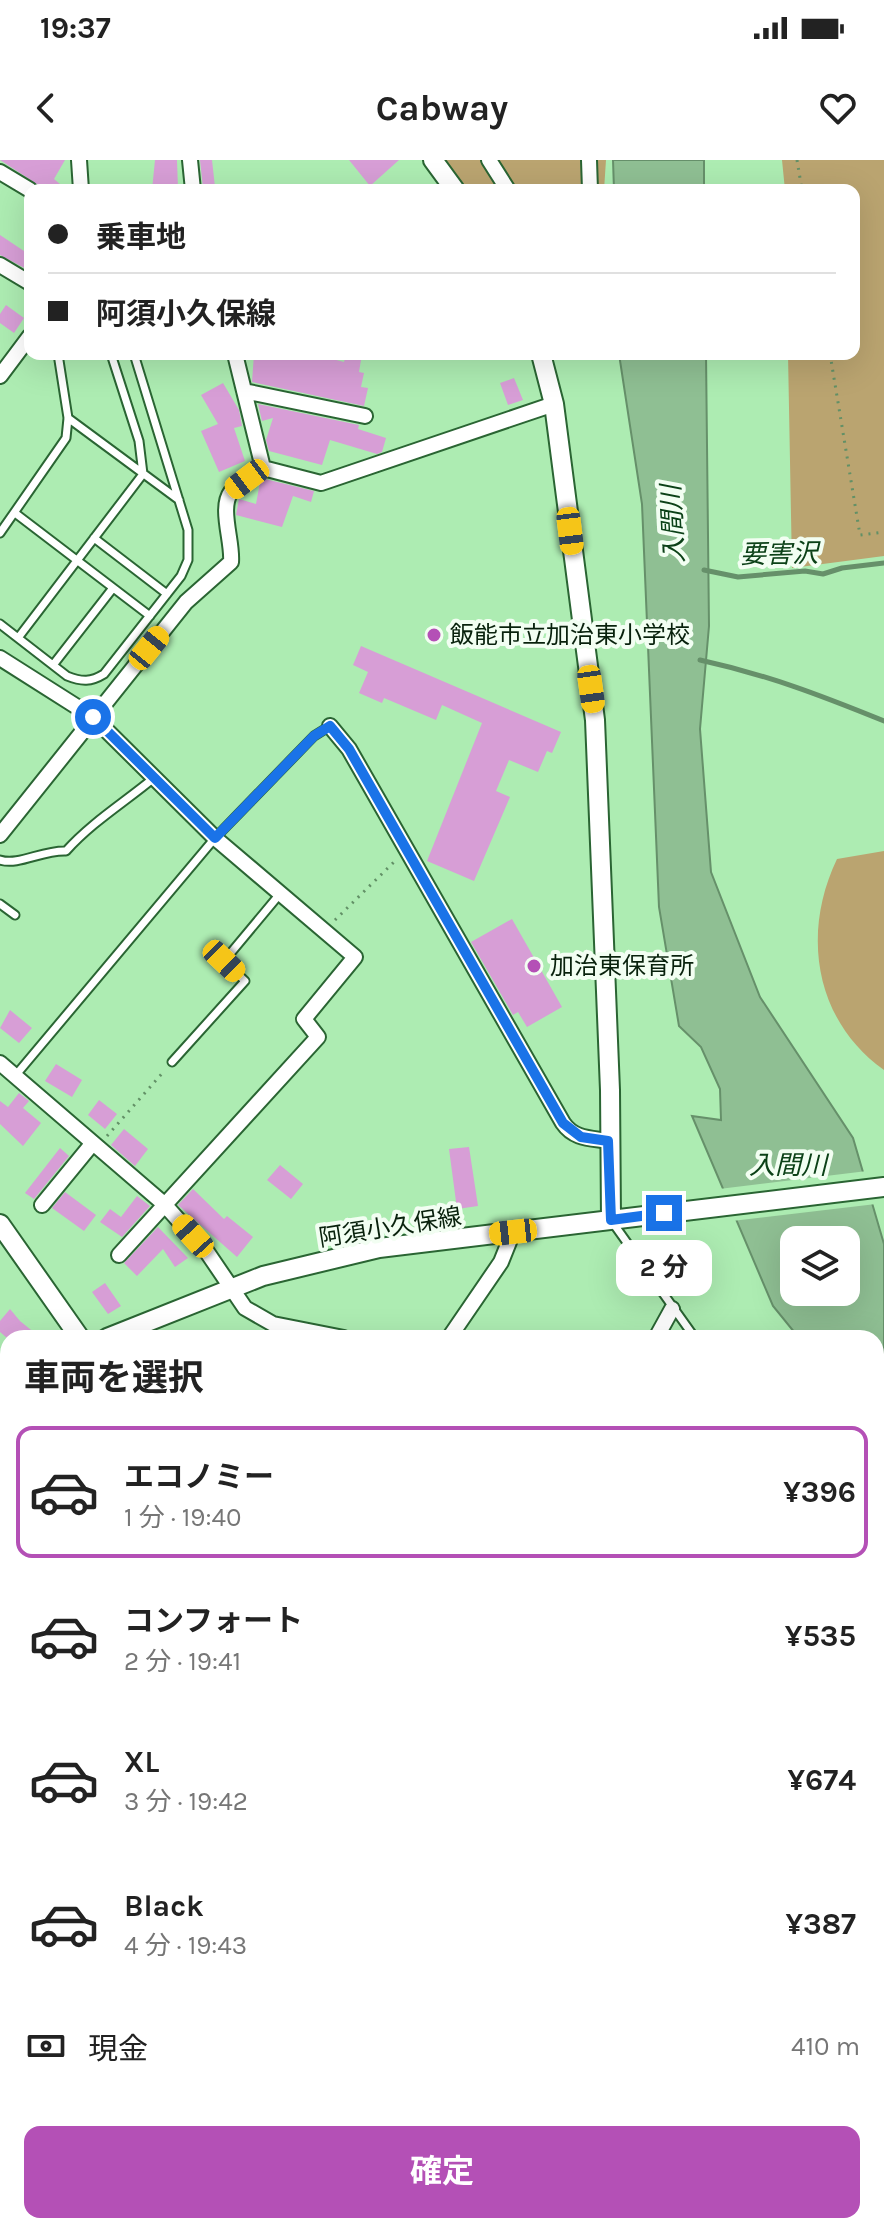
<!DOCTYPE html>
<html lang="ja">
<meta charset="utf-8">
<style>
:root{--surface:#fff;--page:#f2f2f2;--text:#222;--muted:#767676;--line:#e0e0e0;--accent:#b450b6}
body{margin:0;font-family:Karla,"Noto Sans JP",sans-serif;background:var(--page);color:var(--text);height:100vh;display:flex;flex-direction:column;font-size:30px;white-space:nowrap}
*{box-sizing:border-box;margin:0}
p{font-size:26px;color:var(--muted)}
.icon{flex:none;width:44px;height:44px;fill:none;stroke:currentColor;stroke-width:2;stroke-linecap:round;stroke-linejoin:round}
.map{position:relative;flex:1;overflow:hidden}
.details{position:absolute;left:0px;top:1170px;width:884px;height:904px;display:flex;flex-direction:column;background:var(--surface);border-radius:24px 24px 0 0;box-shadow:0 8px 32px #0002}
.details>*{flex:none}
.banner{position:absolute;left:24px;top:24px;width:836px;height:176px;border-radius:16px;box-shadow:0 8px 32px #0002;display:grid;align-content:center;height:176px;padding:0 24px;background:var(--surface)}
.tools{position:absolute;left:780px;top:1066px;display:grid;gap:16px}
.tools a{display:grid;place-items:center;width:80px;height:80px;border-radius:16px;background:var(--surface);box-shadow:0 8px 32px #0002;font-size:40px}
.end{position:absolute;width:36px;height:36px;margin:-18px;border:10px solid #1a73e8;background:#fff;box-shadow:0 0 0 4px #fff}
.from{border-radius:50%}
.bubble{position:absolute;height:56px;border-radius:16px;background:var(--surface);box-shadow:0 8px 32px #0002;font-size:26px;font-weight:700;line-height:56px;text-align:center}
.car{position:absolute;width:24px;height:48px;margin:-24px -12px;border-radius:10px;box-shadow:0 0 6px 2px #0007;background:linear-gradient(#f5c518 24%,#345 0 40%,#f5c518 0 76%,#345 0 86%,#f5c518 0)}
.banner b{display:flex;align-items:center;gap:28px;height:76px;font-size:30px}
.banner b+b{border-top:2px solid var(--line)}
.banner i{width:20px;height:20px;background:var(--text)}
ul{padding:0;list-style:none}
li{display:flex;align-items:center;gap:24px;height:132px;margin:0 16px 12px;padding:0 8px;border:4px solid transparent;border-radius:16px}
li div{flex:1}
li b{display:block;font-size:30px}
li em{font-style:normal;font-weight:700}
li.selected{border-color:var(--accent)}
li>.icon{width:72px;height:72px;stroke-width:1.5}
h2{padding:0 24px;font-size:36px;line-height:96px}
.pay{display:flex;align-items:center;gap:20px;height:88px;padding:0 24px;font-size:30px}
.pay p{margin-inline-start:auto}
.button{display:flex;gap:16px;margin-top:auto;padding:16px 24px}
.button a{flex:1;height:92px;border-radius:16px;background:var(--accent);color:#fff;font-size:32px;font-weight:700;line-height:92px;text-align:center}
.status{display:flex;justify-content:space-between;align-items:center;height:56px;padding:0 40px;background:var(--surface);direction:ltr}
.status svg{height:22px;fill:currentColor}
header{display:flex;justify-content:space-between;align-items:center;height:104px;padding:0 24px;background:var(--surface);font-size:36px;font-weight:700}
.map>svg:first-child{display:block}
.green{fill:#baa470}
.water{fill:#8fbf93;stroke:#66906a;stroke-width:2;fill-rule:evenodd}
.pier{fill:#adecb2}
.lines{fill:none;stroke-linecap:round;stroke-linejoin:round}
.stream{stroke:#66906a;stroke-width:5}
.building{fill:#d79ed6}
.lane-casing{stroke:#2a6533;stroke-width:11}
.street-casing{stroke:#2a6533;stroke-width:18}
.secondary-casing{stroke:#2a6533;stroke-width:22}
.path{stroke:#629066;stroke-width:3;stroke-dasharray:2 6;stroke-linecap:butt}
.lane{stroke:#fff;stroke-width:7}
.street{stroke:#fff;stroke-width:14}
.secondary{stroke:#fff;stroke-width:18}
.rail{stroke:#3d6241;stroke-width:5;stroke-dasharray:16 8;stroke-linecap:butt}
.route{stroke:#1a73e8;stroke-width:10}
.poi-dot{fill:#b450b6;stroke:#f2fef2;stroke-width:3}
.labels{text-anchor:middle;dominant-baseline:central;stroke-width:8;stroke-linejoin:round;paint-order:stroke}
.poi-label{font-size:24px;fill:#08210c;stroke:#f2fef2;text-anchor:start}
.street-label{font-size:24px;fill:#08210c;stroke:#f2fef2}
.water-label{font-size:26px;font-style:italic;fill:#0b4117;stroke:#f2fef2}
</style>
<div class="status"><b>19:37</b><svg viewBox="0 0 49 12"><path d="M0 12V9h3v3zM5 12V6h3v6zM10 12V3h3v9zM15 12V0h3v12zM26 1h20v11H26zM47 4h2v5h-2z"/></svg></div>
<header><svg class="icon" aria-label="back" viewBox="0 0 24 24"><path d="M15 5l-7 7 7 7"/></svg>Cabway<svg class="icon" aria-label="heart" viewBox="0 0 24 24"><path d="M12 20l-8-8c-3-5 5-10 8-4 3-6 11-1 8 4z"/></svg></header>
<div class="map">
<svg width="884" height="2074" viewBox="0 0 884 2074">
<rect width="100%" height="100%" fill="#adecb2"/>
<!-- green -->
<path class="green" d="M446,0H606L604,30H468Z
M782,0H884V396L792,408L788,194H854V30H785Z
M884,691V910C815,861 801,774 837,699Z"/>
<!-- water -->
<path class="water" d="M613,0H704V30H614Z
M619,194H706L709,466L700,569L711,712L760,837L853,978L884,1084V1333L876,1320V1178H799L773,1146L692,956L721,960L720,929L701,887L679,866L659,747L642,344ZM794,1080H846V1132H794Z"/>
<!-- pier -->
<path class="pier" d="M867,1011L876,1044L732,1061L719,1029Z"/>
<g class="lines">
<!-- stream -->
<path class="stream" d="M704,410L738,417L805,411L823,414L842,408L884,403
M700,500C768,515 820,535 884,561"/>
</g>
<!-- building -->
<path class="building" d="M0,0H65L54,19L67,30H46Z
M155,0H177L178,29L152,30Z
M200,0H212L215,27L203,28Z
M349,0H399L370,26Z
M0,75L30,95V111L0,95Z
M6,145L24,158L14,173L0,163V154Z
M254,194H313L344,202L346,194H362L359,212L364,213L361,227L368,228L364,246L252,222Z
M514,218L523,240L508,245L500,223Z
M223,223L239,250L242,266L234,268L245,301L219,312L201,271L218,264L201,235Z
M258,244L359,265L358,269L386,278L382,292L377,294L330,280L322,305L269,291L266,280L273,258L262,261Z
M265,319L314,331L311,342L293,336L282,367L236,355L239,339L256,344L260,322Z
M361,486L561,572L552,593L547,591L538,612L509,600L496,631L510,637L474,721L427,701L482,563L442,545L436,560L384,538L382,543L359,533L368,512L353,505Z
M512,759L562,847L527,867L518,852L513,855L471,782Z
M10,850L32,868L19,883L0,868Z
M56,904L82,920L72,937L45,921Z
M19,933L29,941L23,948L41,963L23,986L0,964V941L8,947Z
M99,940L117,954L105,969L88,955Z
M124,969L148,989L135,1006L111,985Z
M469,987L478,1046L457,1049L449,989Z
M60,988L69,996L34,1039L25,1033Z
M280,1005L303,1024L291,1039L267,1020Z
M193,1029L224,1059L227,1056L253,1077L237,1097L178,1045Z
M65,1032L96,1055L84,1071L52,1048Z
M137,1036L150,1046L122,1077L100,1062L110,1049L121,1057Z
M158,1067L188,1098L175,1107L163,1089L137,1116L124,1103Z
M105,1123L121,1146L108,1154L92,1132Z
M10,1149L20,1161L41,1178H7L0,1172V1161Z"/>
<g class="lines">
<!-- lane casing -->
<g class="lane-casing">
<path id="lane" d="M68,258L179,340
M15,353L150,456
M0,373L66,278L68,258L58,194
M94,378L167,434
M0,464L67,516C82,522 91,522 104,514L181,416L188,400V370L134,194
M18,478L143,314L139,281L111,194
M53,505L113,428
M0,700C19,706 42,690 66,691C92,662 125,642 155,617
M0,744L15,755
M172,902L245,821L224,801L279,735
M15,916L215,678L314,576L330,566
M613,1063L695,1178
M0,1356L8,1359
M0,1579L8,1583
M876,1825L884,1829"/>
</g>
<!-- street casing -->
<g class="street-casing">
<path id="street" d="M79,0L81,30
M190,0L193,30
M489,0L508,30
M589,0L590,30
M0,12L30,30
M0,105L30,123
M235,194L263,308
M0,216L30,176
M244,231L365,256
M0,498L93,557L215,678L355,797L304,859L318,877L119,1095
M330,566L349,589L563,963C574,979 590,978 608,981
M0,675L186,442L231,402C233,382 219,348 231,332C238,322 253,315 263,308L321,323L554,244
M0,903L164,1044L207,1092L245,1148L273,1164L344,1178
M42,1045L92,984
M449,1178L501,1102L513,1072
M656,1178L672,1149
M876,1425L884,1433
M876,1650L884,1648
M876,1812L884,1801
M876,1896L884,1902
M0,1955L8,1958
M876,1975L884,1982
M876,2049L884,2039
M82,2066L117,2074
M562,2066L567,2074
M656,2066L662,2074
M706,2066L711,2074
M828,2066L837,2074
M24,2074L28,2066
M149,2074L152,2066
M457,2074L461,2066
M857,2074L863,2066"/>
</g>
<!-- secondary casing -->
<g class="secondary-casing">
<path id="secondary" d="M433,0L455,30
M541,194L554,244L595,560L610,930L611,1060
M0,1064L80,1178
M107,1178L263,1116L379,1088L884,1027
M0,1222L8,1219"/>
</g>
<!-- path -->
<path class="path" d="M797,0L802,30
M830,194L860,375L884,372
M335,760L395,701
M107,976L165,910"/>
<!-- lane -->
<use href="#lane" class="lane"/>
<!-- street -->
<use href="#street" class="street"/>
<!-- secondary -->
<use href="#secondary" class="secondary"/>
<!-- rail -->
<path class="rail" d="M876,1548L884,1541
M443,2074L447,2066"/>
</g>
<g class="lines">
<!-- route -->
<path class="route" d="M93,557L215,678L314,576L330,566L349,589L563,963L581,977L608,981L611,1060L664,1053"/>
</g>
<!-- markers -->
<g class="poi-dot">
<circle cx="434" cy="475" r="8"/>
<circle cx="534" cy="806" r="8"/>
</g>
<g class="labels">
<!-- poi labels -->
<g class="poi-label">
<text x="450" y="475">飯能市立加治東小学校</text>
<text x="550" y="806">加治東保育所</text>
</g>
<!-- street labels -->
<g class="street-label">
<text transform="translate(390 1067) rotate(-9)">阿須小久保線</text>
</g>
<!-- water labels -->
<g class="water-label">
<text transform="translate(673 364) rotate(-93)">入間川</text>
<text transform="translate(779 394) rotate(-1)">要害沢</text>
<text x="788" y="1005">入間川</text>
</g>
</g>
</svg>
<div class="tools">
<a><svg class="icon" aria-label="layers" viewBox="0 0 24 24"><path d="M12 4l9 5-9 5-9-5zM3 14l9 5 9-5"/></svg></a>
</div>
<i class="end from" style="left:93px;top:557px"></i>
<i class="end" style="left:664px;top:1053px"></i>
<div class="bubble" style="left:616px;top:1080px;width:96px">2 分</div>
<i class="car" style="left:247px;top:319px;rotate:233deg"></i>
<i class="car" style="left:570px;top:371px;rotate:173deg"></i>
<i class="car" style="left:149px;top:488px;rotate:39deg"></i>
<i class="car" style="left:591px;top:529px;rotate:172deg"></i>
<i class="car" style="left:224px;top:801px;rotate:134deg"></i>
<i class="car" style="left:513px;top:1072px;rotate:264deg"></i>
<i class="car" style="left:193px;top:1076px;rotate:318deg"></i>
<div class="banner">
<b><i class="from"></i>乗車地</b>
<b><i></i>阿須小久保線</b>
</div>
<section class="details">
<h2>車両を選択</h2>
<ul>
<li class="selected"><svg class="icon" aria-label="car" viewBox="0 0 24 24"><path d="M5 17H2v-5l4-1 3-4h7l3 4 3 1v5h-3M9 17h6M6 11h13"/><circle cx="7" cy="17" r="2"/><circle cx="17" cy="17" r="2"/></svg><div><b>エコノミー</b><p>1 分 · 19:40</p></div><em>¥396</em></li>
<li><svg class="icon" aria-label="car" viewBox="0 0 24 24"><path d="M5 17H2v-5l4-1 3-4h7l3 4 3 1v5h-3M9 17h6M6 11h13"/><circle cx="7" cy="17" r="2"/><circle cx="17" cy="17" r="2"/></svg><div><b>コンフォート</b><p>2 分 · 19:41</p></div><em>¥535</em></li>
<li><svg class="icon" aria-label="car" viewBox="0 0 24 24"><path d="M5 17H2v-5l4-1 3-4h7l3 4 3 1v5h-3M9 17h6M6 11h13"/><circle cx="7" cy="17" r="2"/><circle cx="17" cy="17" r="2"/></svg><div><b>XL</b><p>3 分 · 19:42</p></div><em>¥674</em></li>
<li><svg class="icon" aria-label="car" viewBox="0 0 24 24"><path d="M5 17H2v-5l4-1 3-4h7l3 4 3 1v5h-3M9 17h6M6 11h13"/><circle cx="7" cy="17" r="2"/><circle cx="17" cy="17" r="2"/></svg><div><b>Black</b><p>4 分 · 19:43</p></div><em>¥387</em></li>
</ul>
<div class="pay"><svg class="icon" aria-label="cash" viewBox="0 0 24 24"><path d="M3 7h18v10H3z"/><circle cx="12" cy="12" r="2"/></svg>現金<p>410 m</p></div>
<div class="button"><a>確定</a></div>
</section>
</div>
